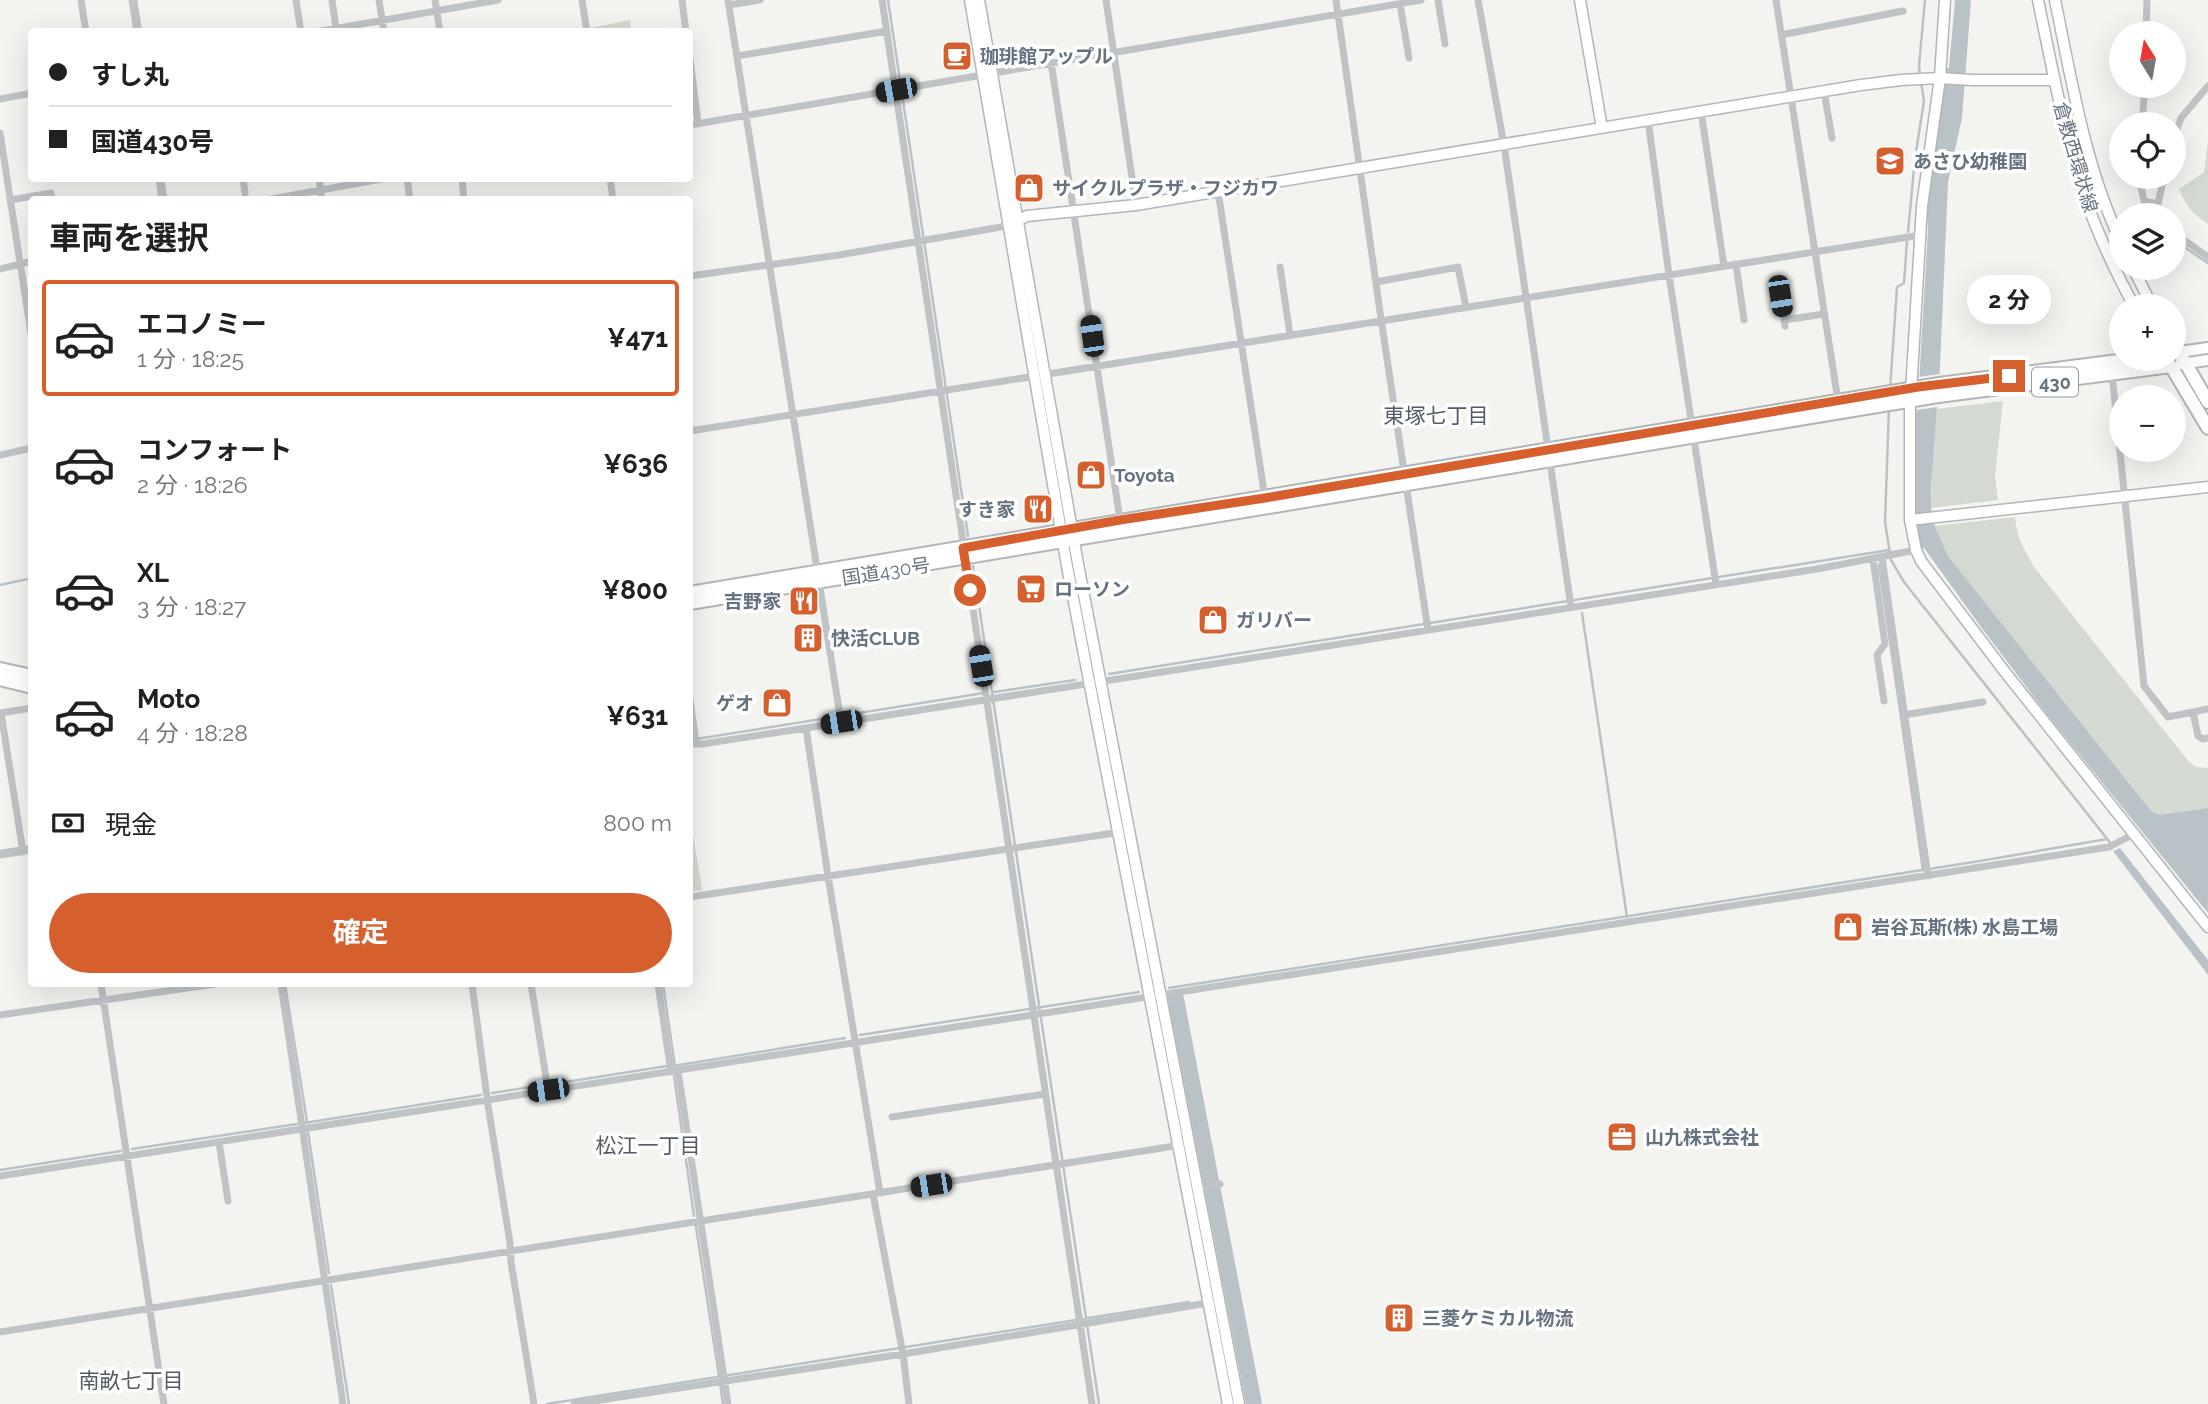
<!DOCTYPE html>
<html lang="ja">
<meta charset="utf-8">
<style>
:root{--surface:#fff;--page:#f6f6f6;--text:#202124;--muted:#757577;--line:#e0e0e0;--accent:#d65f2e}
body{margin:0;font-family:Raleway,"Noto Sans JP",sans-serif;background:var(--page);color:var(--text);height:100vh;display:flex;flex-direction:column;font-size:26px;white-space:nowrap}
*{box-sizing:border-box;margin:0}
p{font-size:23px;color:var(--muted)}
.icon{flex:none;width:38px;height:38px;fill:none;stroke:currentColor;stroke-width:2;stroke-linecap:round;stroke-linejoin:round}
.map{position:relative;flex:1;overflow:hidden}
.details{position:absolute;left:28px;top:196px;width:665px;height:791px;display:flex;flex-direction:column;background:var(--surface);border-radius:7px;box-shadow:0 7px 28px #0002}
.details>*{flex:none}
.hud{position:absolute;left:28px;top:28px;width:665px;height:154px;border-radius:7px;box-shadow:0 7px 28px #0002;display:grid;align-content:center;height:154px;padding:0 21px;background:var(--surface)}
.needle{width:46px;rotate:349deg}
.fabs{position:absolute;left:2109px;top:21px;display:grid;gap:14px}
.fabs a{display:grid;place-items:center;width:77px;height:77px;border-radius:50%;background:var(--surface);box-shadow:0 7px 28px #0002;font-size:35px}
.end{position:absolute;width:32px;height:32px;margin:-16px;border:9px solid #d65f2e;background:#fff;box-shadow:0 0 0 4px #fff}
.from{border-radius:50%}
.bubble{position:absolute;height:49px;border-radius:24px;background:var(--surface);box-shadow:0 7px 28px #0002;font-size:23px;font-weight:700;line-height:49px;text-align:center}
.car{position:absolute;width:21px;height:42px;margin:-21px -10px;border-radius:9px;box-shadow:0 0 5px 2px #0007;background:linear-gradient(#222 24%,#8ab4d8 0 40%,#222 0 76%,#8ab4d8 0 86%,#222 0)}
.hud b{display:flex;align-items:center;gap:24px;height:66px;font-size:26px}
.hud b+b{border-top:2px solid var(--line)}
.hud i{width:18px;height:18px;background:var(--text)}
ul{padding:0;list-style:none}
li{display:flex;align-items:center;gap:21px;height:116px;margin:0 14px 10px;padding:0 7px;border:4px solid transparent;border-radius:7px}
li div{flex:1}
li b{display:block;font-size:26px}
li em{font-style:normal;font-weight:700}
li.current{border-color:var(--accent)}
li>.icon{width:63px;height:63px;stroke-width:1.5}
h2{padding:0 21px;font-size:32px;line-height:84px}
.pay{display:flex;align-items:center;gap:18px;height:77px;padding:0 21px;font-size:26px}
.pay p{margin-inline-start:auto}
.primary-button{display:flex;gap:14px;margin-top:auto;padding:14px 21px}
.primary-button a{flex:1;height:80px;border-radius:42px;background:var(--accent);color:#fff;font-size:28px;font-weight:700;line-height:80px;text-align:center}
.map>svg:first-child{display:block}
.green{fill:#d4dad1}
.water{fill:#b9c2c7}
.pier{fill:#f3f4f0}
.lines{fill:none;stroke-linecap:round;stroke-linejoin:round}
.stream{stroke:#b9c2c7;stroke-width:2.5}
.river{stroke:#b9c2c7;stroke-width:16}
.secondary-casing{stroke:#b2b6ba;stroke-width:13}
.primary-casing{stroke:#b3b6b9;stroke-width:14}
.highway-casing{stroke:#b2b5b8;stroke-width:16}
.street{stroke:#bfc3c6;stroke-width:7}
.secondary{stroke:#fff;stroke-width:10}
.primary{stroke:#fff;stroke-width:10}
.highway{stroke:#fff;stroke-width:12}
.route{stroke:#d65f2e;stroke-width:9}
.labels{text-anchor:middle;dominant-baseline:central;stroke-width:7;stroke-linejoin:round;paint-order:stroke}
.shield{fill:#fff;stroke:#939ca5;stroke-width:2}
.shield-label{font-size:18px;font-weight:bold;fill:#65727f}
.poi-label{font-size:19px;font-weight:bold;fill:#65727f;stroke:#fff;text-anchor:start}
.street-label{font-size:19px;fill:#65727f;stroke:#fff}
.neighbourhood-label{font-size:21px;fill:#525b65;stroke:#fff}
</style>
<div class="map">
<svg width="2208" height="1404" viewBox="0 0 2208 1404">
<rect width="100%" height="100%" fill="#f3f4f0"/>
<!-- green -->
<path class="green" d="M630,20L631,31H591L590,28Z
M2208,142V224C2194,215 2185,205 2179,189L2204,172Z
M2003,401L1995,476L1998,500L1931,508L1932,460L1937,409Z
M2015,517C2017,537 2024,551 2035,568L2189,762L2196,767L2208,768V808L2159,815L2152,812L1948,556L1935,526Z
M690,816L702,890L690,892Z"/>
<!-- water -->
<path class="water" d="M1955,0H1971L1962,118L1948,182L1940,367L1931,487V508L1935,526L1948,556L2152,812L2159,815L2208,808V913L2046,713L1981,627L1924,548H1921C1907,503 1915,432 1919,384C1922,332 1925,280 1928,229L1927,208L1946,69L1949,68Z
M2120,848L2208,960V975L2113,851Z"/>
<!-- pier -->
<path class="pier" d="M1940,374L1938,407L1916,410L1918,377Z"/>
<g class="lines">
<!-- stream -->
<path class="stream" d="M136,0L141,32
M888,0L968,536
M1920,76L1919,66L1925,0
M163,178L166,200
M2150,206L2153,215
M1908,232L1915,158L1924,101L1921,82
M2174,240L2208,263
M1890,390L1897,287L1904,283L1907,241
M1889,407L1885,522L1891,560L1904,582L2112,845
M1879,565L1923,870
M973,566L1099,1404
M0,585L32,578
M1582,613L1627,917
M1109,674L1889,550
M994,692L1075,680
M690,740L984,693
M0,851L32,846
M285,984L307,1122
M663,984L675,1067
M1169,988L1980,861L2107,839
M860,1035L1139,992
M673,1066L845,1038
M674,1076L694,1216
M553,1084L667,1066
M492,1093L543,1085
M304,1123L481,1095
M308,1132L329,1273
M132,1149L297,1124
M0,1170L121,1151
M696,1227L719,1376
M331,1285L349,1404
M1228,1296L1233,1295
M720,1383L723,1404
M547,1404L1189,1302"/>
<!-- river -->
<path class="river" d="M1176,999L1254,1404"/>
<!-- secondary casing -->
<g class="secondary-casing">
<path id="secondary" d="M970,0L1067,566L1228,1404
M979,0L1078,564L1239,1404
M1580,0L1602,128
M1945,0L1940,78L1922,206L1910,409V520L1916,550L1921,561L2005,672L2208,927
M2038,0C2051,63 2063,127 2082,188C2095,229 2114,269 2134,306
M2055,0C2072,82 2085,166 2121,242
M1012,223L1027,216L1136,205L1861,85L1901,80L1940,78L1972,80H2055
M2133,268L2152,306
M1910,520L2208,487"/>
</g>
<!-- primary casing -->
<g class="primary-casing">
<path id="primary" d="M2179,352L2208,348
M2180,364L2208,360"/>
</g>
<!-- highway casing -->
<g class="highway-casing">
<path id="highway" d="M2174,353L2179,352L2208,402
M690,593L1939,384L2134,359
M690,603L1938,396L2171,366L2208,428
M0,669L32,676
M0,679L32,687"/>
</g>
<!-- street -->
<path class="street" d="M81,0L86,32
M132,0L137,32
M296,0L301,32
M332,0L336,28
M379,0L384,32
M435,0L440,32
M582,0L587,32
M682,0L686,32
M728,0L841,722
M882,0L1092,1404
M1106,0L1136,205
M1336,0L1381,319L1428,630
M1438,0L1445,44
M1478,0L1504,145L1571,607
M1776,0L1838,401
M1400,4L1409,58
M729,5L760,0
M316,32L498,0
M2146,33L2147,0
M1781,35L1903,11
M737,56L887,31
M690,59L698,124
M1051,62L1120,520
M1824,91L1832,138
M0,99L32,93
M1701,111L1724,266
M1648,120L1669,275L1716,584
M2142,124L2145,86
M690,125L1421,0
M0,133L32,340
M2174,138L2181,118L2208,86
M2139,177L2144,201L2158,204
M159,178L162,200
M243,178L245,193
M319,178L322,200
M407,178L410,200
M462,178L464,200
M610,178L613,200
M1218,191L1265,498
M10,200L51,193L52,200
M266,200L387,178
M2159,215L2158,204L2164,177
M2174,233L2208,257
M1736,264L1744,320
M1280,267L1290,335
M0,269L32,261
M690,276L839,255L1001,227L1009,224
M1376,282L1458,267L1466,307
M1781,296L1785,326
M1784,320L1824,314
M2112,374L2144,686L2168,717L2208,709
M690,431L1921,235
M0,455L32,448
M1882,558L1928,876
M1873,559L1885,644L1877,655L1884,701
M690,699L696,743
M2193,712L2198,736L2203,739L2208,738
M0,713L32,708
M1,713L23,852
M1904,715L1983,702
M806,728L828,876L880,1193
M690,744H702L806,728L1817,569L1916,550
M0,855L32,850
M690,897L1121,832
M101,984L164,1404
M281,984L343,1404
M472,984L488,1105L510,1243L511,1262L534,1404
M531,984L548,1090
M658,984L671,1072
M0,1015L215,984
M678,1071L728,1404
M892,1117L1045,1094
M219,1142L228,1201
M0,1176L2109,847L2134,834
M1195,1188L1220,1184
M873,1194L903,1354L909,1404
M0,1332L1181,1145
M574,1404L903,1354L1220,1301"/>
<!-- secondary -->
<use href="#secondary" class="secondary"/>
<!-- primary -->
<use href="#primary" class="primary"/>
<!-- highway -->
<use href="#highway" class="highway"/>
</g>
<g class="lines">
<!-- route -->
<path class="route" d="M970,590L963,548L1120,520L1265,498L1918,387L2009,376"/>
</g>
<!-- icons -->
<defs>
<g id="cafe-square" transform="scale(1.575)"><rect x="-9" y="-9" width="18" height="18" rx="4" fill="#d65f2e" stroke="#fff"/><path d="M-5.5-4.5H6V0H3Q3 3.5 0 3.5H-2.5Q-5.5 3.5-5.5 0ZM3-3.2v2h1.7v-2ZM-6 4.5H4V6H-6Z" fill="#fff"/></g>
<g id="school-square" transform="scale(1.575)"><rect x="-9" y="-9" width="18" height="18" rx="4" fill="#d65f2e" stroke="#fff"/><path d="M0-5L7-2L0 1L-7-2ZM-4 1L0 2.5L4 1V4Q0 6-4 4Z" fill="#fff"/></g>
<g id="shop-square" transform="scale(1.575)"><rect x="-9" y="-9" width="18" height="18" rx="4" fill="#d65f2e" stroke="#fff"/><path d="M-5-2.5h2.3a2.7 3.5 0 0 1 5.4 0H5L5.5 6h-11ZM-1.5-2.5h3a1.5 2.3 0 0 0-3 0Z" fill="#fff"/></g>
<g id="restaurant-square" transform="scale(1.575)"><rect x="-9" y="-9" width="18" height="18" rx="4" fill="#d65f2e" stroke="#fff"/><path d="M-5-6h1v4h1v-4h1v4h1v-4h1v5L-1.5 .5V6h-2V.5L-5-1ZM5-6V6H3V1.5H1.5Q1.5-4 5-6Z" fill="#fff"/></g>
<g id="supermarket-square" transform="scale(1.575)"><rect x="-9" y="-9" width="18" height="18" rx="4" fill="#d65f2e" stroke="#fff"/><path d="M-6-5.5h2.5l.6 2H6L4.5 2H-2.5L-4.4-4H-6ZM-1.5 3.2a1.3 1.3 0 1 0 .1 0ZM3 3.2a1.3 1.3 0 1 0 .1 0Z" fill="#fff"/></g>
<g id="building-square" transform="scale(1.575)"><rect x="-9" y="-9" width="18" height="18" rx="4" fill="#d65f2e" stroke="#fff"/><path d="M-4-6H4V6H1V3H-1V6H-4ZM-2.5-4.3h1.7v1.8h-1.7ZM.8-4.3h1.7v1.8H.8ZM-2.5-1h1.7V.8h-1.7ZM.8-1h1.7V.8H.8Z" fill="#fff"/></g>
<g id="office-square" transform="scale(1.575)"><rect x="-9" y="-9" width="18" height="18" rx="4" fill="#d65f2e" stroke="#fff"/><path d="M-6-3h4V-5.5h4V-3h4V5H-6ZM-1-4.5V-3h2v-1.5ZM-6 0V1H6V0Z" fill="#fff"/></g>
</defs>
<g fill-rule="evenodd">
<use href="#cafe-square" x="957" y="56"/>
<use href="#school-square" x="1890" y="161"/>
<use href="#shop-square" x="1029" y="188"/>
<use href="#shop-square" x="1091" y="475"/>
<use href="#restaurant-square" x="1038" y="509"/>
<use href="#supermarket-square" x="1031" y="589"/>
<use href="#restaurant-square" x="804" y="601"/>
<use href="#shop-square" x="1213" y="620"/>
<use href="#building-square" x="808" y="638"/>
<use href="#shop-square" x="777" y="703"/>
<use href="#shop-square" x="1848" y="927"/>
<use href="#office-square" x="1622" y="1137"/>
<use href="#building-square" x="1399" y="1318"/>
</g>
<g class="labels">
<!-- shield labels -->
<rect class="shield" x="2032" y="367.5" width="46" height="29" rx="5"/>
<g class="shield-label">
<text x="2055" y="382">430</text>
</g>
<!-- poi labels -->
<g class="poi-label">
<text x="980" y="56">珈琲館アップル</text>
<text x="1913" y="161">あさひ幼稚園</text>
<text x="1052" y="188">サイクルプラザ・フジカワ</text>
<text x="1114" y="475">Toyota</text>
<text x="1015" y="509" text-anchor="end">すき家</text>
<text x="1054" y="589">ローソン</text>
<text x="781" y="601" text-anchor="end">吉野家</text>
<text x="1236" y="620">ガリバー</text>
<text x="831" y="638">快活CLUB</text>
<text x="754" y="703" text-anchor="end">ゲオ</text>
<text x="1871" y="927">岩谷瓦斯(株) 水島工場</text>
<text x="1645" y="1137">山九株式会社</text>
<text x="1422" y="1318">三菱ケミカル物流</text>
</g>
<!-- street labels -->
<g class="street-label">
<text transform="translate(2076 157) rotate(74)">倉敷西環状線</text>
<text transform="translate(886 571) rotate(-9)">国道430号</text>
</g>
<!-- neighbourhood labels -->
<g class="neighbourhood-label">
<text x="1436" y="415">東塚七丁目</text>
<text x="648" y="1145">松江一丁目</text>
<text x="131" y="1380">南畝七丁目</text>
</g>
</g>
</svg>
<div class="fabs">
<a><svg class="needle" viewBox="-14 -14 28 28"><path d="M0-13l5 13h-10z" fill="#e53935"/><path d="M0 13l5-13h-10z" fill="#757577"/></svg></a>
<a><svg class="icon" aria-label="locate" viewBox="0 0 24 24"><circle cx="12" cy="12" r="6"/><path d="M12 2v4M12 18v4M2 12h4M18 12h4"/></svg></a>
<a><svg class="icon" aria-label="layers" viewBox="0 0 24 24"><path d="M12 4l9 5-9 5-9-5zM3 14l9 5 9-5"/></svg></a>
<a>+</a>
<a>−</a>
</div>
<i class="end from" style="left:970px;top:590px"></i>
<i class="end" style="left:2009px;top:376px"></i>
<div class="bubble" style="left:1967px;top:275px;width:84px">2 分</div>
<i class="car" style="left:896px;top:90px;rotate:260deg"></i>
<i class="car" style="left:1780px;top:296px;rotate:171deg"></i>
<i class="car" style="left:1092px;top:336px;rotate:352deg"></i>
<i class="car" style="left:981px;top:666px;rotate:351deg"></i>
<i class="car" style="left:841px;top:722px;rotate:261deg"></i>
<i class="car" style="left:548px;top:1090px;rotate:262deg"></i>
<i class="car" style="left:931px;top:1185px;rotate:261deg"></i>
<div class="hud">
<b><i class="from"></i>すし丸</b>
<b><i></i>国道430号</b>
</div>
<section class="details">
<h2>車両を選択</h2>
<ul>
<li class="current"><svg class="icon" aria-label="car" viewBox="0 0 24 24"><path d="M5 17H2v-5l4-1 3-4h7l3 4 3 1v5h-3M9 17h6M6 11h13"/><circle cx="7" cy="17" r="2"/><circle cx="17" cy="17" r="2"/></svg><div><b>エコノミー</b><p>1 分 · 18:25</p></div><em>¥471</em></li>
<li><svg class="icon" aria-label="car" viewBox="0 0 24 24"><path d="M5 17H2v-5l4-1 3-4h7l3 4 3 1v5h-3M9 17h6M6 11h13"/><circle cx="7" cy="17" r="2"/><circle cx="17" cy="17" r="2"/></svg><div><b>コンフォート</b><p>2 分 · 18:26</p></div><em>¥636</em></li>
<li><svg class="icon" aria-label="car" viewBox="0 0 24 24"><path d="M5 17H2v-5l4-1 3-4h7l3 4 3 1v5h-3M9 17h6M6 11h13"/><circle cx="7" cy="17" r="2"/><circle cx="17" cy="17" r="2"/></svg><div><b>XL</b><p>3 分 · 18:27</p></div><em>¥800</em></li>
<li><svg class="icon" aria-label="car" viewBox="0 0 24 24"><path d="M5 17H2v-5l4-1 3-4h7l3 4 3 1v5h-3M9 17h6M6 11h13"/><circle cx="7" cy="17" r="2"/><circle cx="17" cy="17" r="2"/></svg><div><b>Moto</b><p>4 分 · 18:28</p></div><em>¥631</em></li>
</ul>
<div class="pay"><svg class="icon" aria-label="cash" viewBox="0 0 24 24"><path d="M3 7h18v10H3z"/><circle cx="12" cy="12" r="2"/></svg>現金<p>800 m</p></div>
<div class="primary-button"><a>確定</a></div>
</section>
</div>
